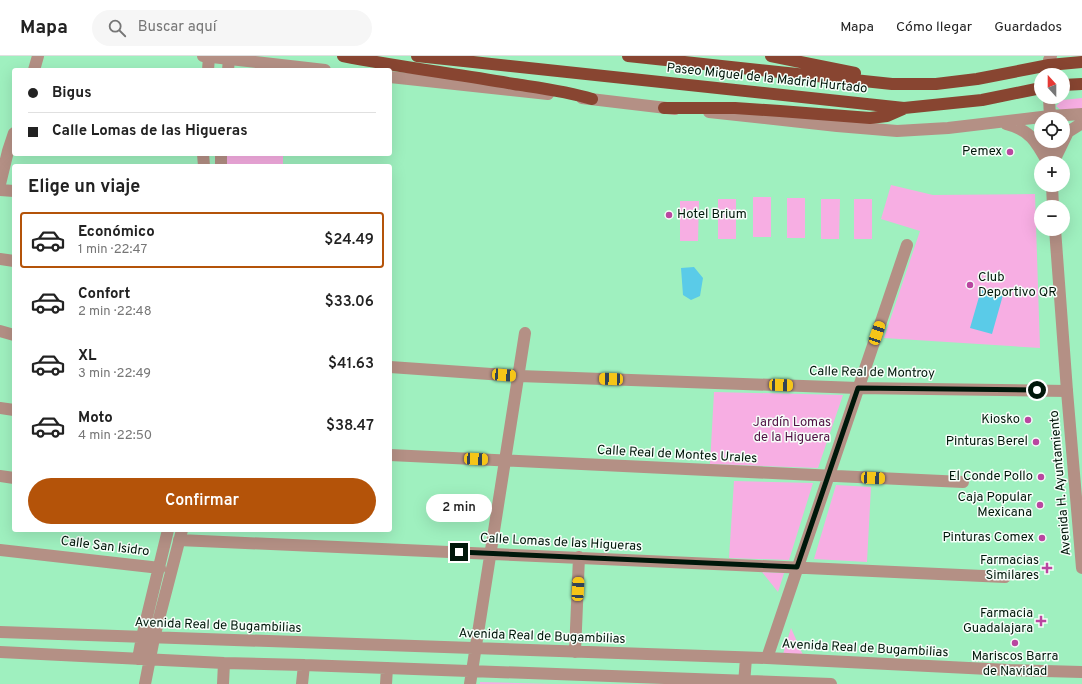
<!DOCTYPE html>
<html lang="es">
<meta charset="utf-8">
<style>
:root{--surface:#fff;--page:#f6f6f6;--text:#222;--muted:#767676;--line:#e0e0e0;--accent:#b45309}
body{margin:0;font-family:Overpass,sans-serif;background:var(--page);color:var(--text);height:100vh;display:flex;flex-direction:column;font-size:15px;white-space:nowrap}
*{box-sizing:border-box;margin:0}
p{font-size:13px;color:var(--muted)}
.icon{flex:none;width:22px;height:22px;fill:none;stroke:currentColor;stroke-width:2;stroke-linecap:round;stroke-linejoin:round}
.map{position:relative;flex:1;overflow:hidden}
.sheet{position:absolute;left:12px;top:108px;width:380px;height:368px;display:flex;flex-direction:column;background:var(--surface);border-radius:4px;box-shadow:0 4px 16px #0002}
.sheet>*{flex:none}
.banner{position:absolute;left:12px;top:12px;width:380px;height:88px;border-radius:4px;box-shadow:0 4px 16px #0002;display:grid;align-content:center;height:88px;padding:0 16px;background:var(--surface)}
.needle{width:26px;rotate:339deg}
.controls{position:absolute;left:1034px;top:12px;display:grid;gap:8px}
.controls a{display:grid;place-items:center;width:36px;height:36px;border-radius:50%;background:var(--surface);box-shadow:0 4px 16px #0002;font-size:20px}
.end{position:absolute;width:18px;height:18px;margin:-9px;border:5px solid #00170a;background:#fff;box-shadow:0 0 0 2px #fff}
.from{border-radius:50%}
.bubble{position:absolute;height:28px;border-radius:14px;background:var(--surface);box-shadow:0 4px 16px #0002;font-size:13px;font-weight:600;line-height:28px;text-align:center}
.car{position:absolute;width:12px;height:24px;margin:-12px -6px;border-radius:5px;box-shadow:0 0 3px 1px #0007;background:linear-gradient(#f5c518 24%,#345 0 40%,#f5c518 0 76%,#345 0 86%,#f5c518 0)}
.banner b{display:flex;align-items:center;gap:14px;height:38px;font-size:15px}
.banner b+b{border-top:1px solid var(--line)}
.banner i{width:10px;height:10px;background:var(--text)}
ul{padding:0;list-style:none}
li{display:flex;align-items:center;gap:12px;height:56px;margin:0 8px 6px;padding:0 8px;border:2px solid transparent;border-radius:4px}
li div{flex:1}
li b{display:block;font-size:15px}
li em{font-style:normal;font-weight:600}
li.active{border-color:var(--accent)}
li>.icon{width:36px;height:36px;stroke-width:1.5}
h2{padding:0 16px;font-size:18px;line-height:48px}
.primary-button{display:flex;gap:8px;margin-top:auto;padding:8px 16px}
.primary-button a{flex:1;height:46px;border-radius:24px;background:var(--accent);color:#fff;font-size:16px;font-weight:600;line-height:46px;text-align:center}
header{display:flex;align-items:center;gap:24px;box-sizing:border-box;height:56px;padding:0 20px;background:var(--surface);border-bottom:1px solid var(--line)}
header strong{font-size:19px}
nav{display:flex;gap:22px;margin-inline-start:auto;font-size:14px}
.search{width:280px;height:36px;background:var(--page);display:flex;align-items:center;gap:10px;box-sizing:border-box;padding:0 14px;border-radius:22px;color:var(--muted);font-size:15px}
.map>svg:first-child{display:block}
.green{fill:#f7aee3}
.water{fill:#5acbe8}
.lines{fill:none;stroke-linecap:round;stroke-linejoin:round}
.minor{stroke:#b49085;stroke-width:12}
.tertiary{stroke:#b49085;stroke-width:12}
.trunk{stroke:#884531;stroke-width:12}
.route{stroke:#00170a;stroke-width:5}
.poi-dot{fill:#b946a0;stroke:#f6fef9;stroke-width:1.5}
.labels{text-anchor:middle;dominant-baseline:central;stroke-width:3;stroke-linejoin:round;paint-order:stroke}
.street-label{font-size:13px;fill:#00170a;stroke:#f6fef9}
.poi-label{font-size:13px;fill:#00170a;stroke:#f6fef9;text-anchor:end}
.park-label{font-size:13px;fill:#4f0f42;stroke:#f6fef9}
</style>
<header>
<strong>Mapa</strong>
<div class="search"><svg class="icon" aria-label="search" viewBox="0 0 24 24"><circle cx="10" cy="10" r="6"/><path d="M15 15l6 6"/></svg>Buscar aquí</div>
<nav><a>Mapa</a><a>Cómo llegar</a><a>Guardados</a></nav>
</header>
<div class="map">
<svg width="1082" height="628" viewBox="0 0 1082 628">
<rect width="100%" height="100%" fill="#9ff0bf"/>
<!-- green -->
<path class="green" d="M1082,42V54L1063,56L1056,50L1062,44Z
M225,98H283V110H225Z
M891,129L933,139L1035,138L1040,292L884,282L920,175L881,163Z
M753,141H771V181H753Z
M787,142H805V182H787Z
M718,143H736V183H718Z
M821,143H840L839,183H821Z
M854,143H872V183H854Z
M680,145H699L698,185H680Z
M714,336L843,339L818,412L710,408Z
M734,425L813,427L789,504L729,502Z
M836,429L871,431L867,506L814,503Z
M762,516L784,517L778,536Z
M791,572L803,599L783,598Z
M480,626L551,628H480Z"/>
<!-- water -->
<path class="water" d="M694,211L703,222L700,240L691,244L683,239L681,212Z
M981,234L1003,239L992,278L970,272Z"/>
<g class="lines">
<!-- minor -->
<path class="minor" d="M34,14L38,0
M208,14L209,1
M228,14L229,3
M203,98L204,110
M221,98V110
M0,128L8,95L14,77
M0,134L14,135
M0,203L14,205
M0,275L14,279
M390,311L519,320L858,332L1067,335
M0,352L14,354
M390,399L963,426
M0,420L14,422
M179,484L1005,521
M0,494L160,512
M0,576L767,602L1009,614L1082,616
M0,596L224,607L304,609L831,628
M575,596L579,501
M767,602L907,189
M138,603L142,581L168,474
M145,628L154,582L182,474
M223,628L224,607
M302,628L304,609
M386,628L387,612
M470,628L525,277
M744,628L746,602"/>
<!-- tertiary -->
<path class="tertiary" d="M203,0L325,14
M1049,19V4L1051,0
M390,21L548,38
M1049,41L1050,63
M582,42L675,53
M709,56L837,70L897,75L948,72L1050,60L1082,58
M1006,68C1030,74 1036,85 1048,107
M1051,107V85
M1053,107L1068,76L1082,67
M1052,129L1053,151
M1055,173L1067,335L1082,512"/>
<!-- trunk -->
<path class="trunk" d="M343,0C400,11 457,18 514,28C540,32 566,35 592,43
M417,0L904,52L982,44L1041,32
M628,0L892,28H936L977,23L1049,9L1082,6
M771,0L855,17
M1063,29L1082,28
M664,52H735L780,55L870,62L887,60L903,53"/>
</g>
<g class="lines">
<!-- route -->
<path class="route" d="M459,496L797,511L858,332L1037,334"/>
</g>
<!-- markers -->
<g class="poi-dot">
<circle cx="1010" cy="96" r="4"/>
<circle cx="669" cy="159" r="4"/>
<circle cx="970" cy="229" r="4"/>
<circle cx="1028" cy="364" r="4"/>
<circle cx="1036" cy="386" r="4"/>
<circle cx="1041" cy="421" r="4"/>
<circle cx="1040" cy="449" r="4"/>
<circle cx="1042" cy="482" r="4"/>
<path d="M1045 506h4v4h4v4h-4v4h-4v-4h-4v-4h4z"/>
<path d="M1039 559h4v4h4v4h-4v4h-4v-4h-4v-4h4z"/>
<circle cx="1015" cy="587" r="4"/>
</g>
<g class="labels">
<!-- street labels -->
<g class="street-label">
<text transform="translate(767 23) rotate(6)">Paseo Miguel de la Madrid Hurtado</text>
<text transform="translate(872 317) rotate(1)">Calle Real de Montroy</text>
<text transform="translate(677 399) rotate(3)">Calle Real de Montes Urales</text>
<text transform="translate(1061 427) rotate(-95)">Avenida H. Ayuntamiento</text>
<text transform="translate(561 487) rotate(3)">Calle Lomas de las Higueras</text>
<text transform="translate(105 491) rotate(7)">Calle San Isidro</text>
<text transform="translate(218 570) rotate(2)">Avenida Real de Bugambilias</text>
<text transform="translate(542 581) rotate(2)">Avenida Real de Bugambilias</text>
<text transform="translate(865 593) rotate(3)">Avenida Real de Bugambilias</text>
</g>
<!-- poi labels -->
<g class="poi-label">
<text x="1002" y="96">Pemex</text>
<text x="677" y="159" text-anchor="start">Hotel Brium</text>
<text x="978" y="222" text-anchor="start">Club<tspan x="978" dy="15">Deportivo QR</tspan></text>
<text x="1020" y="364">Kiosko</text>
<text x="1028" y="386">Pinturas Berel</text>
<text x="1033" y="421">El Conde Pollo</text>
<text x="1032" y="442">Caja Popular<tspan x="1032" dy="15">Mexicana</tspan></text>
<text x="1034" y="482">Pinturas Comex</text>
<text x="1039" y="505">Farmacias<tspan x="1039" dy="15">Similares</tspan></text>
<text x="1033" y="558">Farmacia<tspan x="1033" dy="15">Guadalajara</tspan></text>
<text x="1015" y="601" text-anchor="middle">Mariscos Barra<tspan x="1015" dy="15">de Navidad</tspan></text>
</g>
<!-- park labels -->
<g class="park-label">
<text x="792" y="367">Jardín Lomas<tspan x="792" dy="15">de la Higuera</tspan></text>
</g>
</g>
</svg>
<div class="controls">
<a><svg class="needle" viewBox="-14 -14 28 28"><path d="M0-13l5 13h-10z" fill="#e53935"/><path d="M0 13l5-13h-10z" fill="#767676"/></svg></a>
<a><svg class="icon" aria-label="locate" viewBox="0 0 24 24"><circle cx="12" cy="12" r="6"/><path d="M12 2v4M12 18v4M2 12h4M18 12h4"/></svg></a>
<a>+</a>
<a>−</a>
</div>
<i class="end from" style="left:1037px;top:334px"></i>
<i class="end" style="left:459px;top:496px"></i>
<div class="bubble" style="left:426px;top:438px;width:66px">2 min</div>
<i class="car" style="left:877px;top:277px;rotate:19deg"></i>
<i class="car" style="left:504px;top:319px;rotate:94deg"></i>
<i class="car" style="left:611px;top:323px;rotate:272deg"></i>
<i class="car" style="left:781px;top:329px;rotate:92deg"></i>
<i class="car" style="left:476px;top:403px;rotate:93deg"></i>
<i class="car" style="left:873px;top:422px;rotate:93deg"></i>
<i class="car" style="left:578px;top:533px;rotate:3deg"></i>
<div class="banner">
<b><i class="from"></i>Bigus</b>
<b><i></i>Calle Lomas de las Higueras</b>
</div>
<section class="sheet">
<h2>Elige un viaje</h2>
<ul>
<li class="active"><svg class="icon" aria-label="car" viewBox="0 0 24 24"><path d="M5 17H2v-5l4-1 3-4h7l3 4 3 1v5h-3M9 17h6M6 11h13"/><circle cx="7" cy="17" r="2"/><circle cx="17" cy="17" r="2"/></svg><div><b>Económico</b><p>1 min · 22:47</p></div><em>$24.49</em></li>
<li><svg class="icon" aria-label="car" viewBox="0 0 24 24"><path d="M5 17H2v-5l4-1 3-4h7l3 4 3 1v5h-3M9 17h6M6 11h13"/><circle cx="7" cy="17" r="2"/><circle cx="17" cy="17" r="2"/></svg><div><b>Confort</b><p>2 min · 22:48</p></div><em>$33.06</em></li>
<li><svg class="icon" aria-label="car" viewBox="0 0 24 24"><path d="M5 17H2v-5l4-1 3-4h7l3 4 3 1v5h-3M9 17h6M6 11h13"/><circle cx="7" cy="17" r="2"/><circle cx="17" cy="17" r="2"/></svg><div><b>XL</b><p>3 min · 22:49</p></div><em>$41.63</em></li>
<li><svg class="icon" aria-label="car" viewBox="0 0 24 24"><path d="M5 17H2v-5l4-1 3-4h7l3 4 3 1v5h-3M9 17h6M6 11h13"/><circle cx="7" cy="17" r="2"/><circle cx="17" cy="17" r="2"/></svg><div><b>Moto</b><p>4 min · 22:50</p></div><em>$38.47</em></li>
</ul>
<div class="primary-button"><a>Confirmar</a></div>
</section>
</div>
